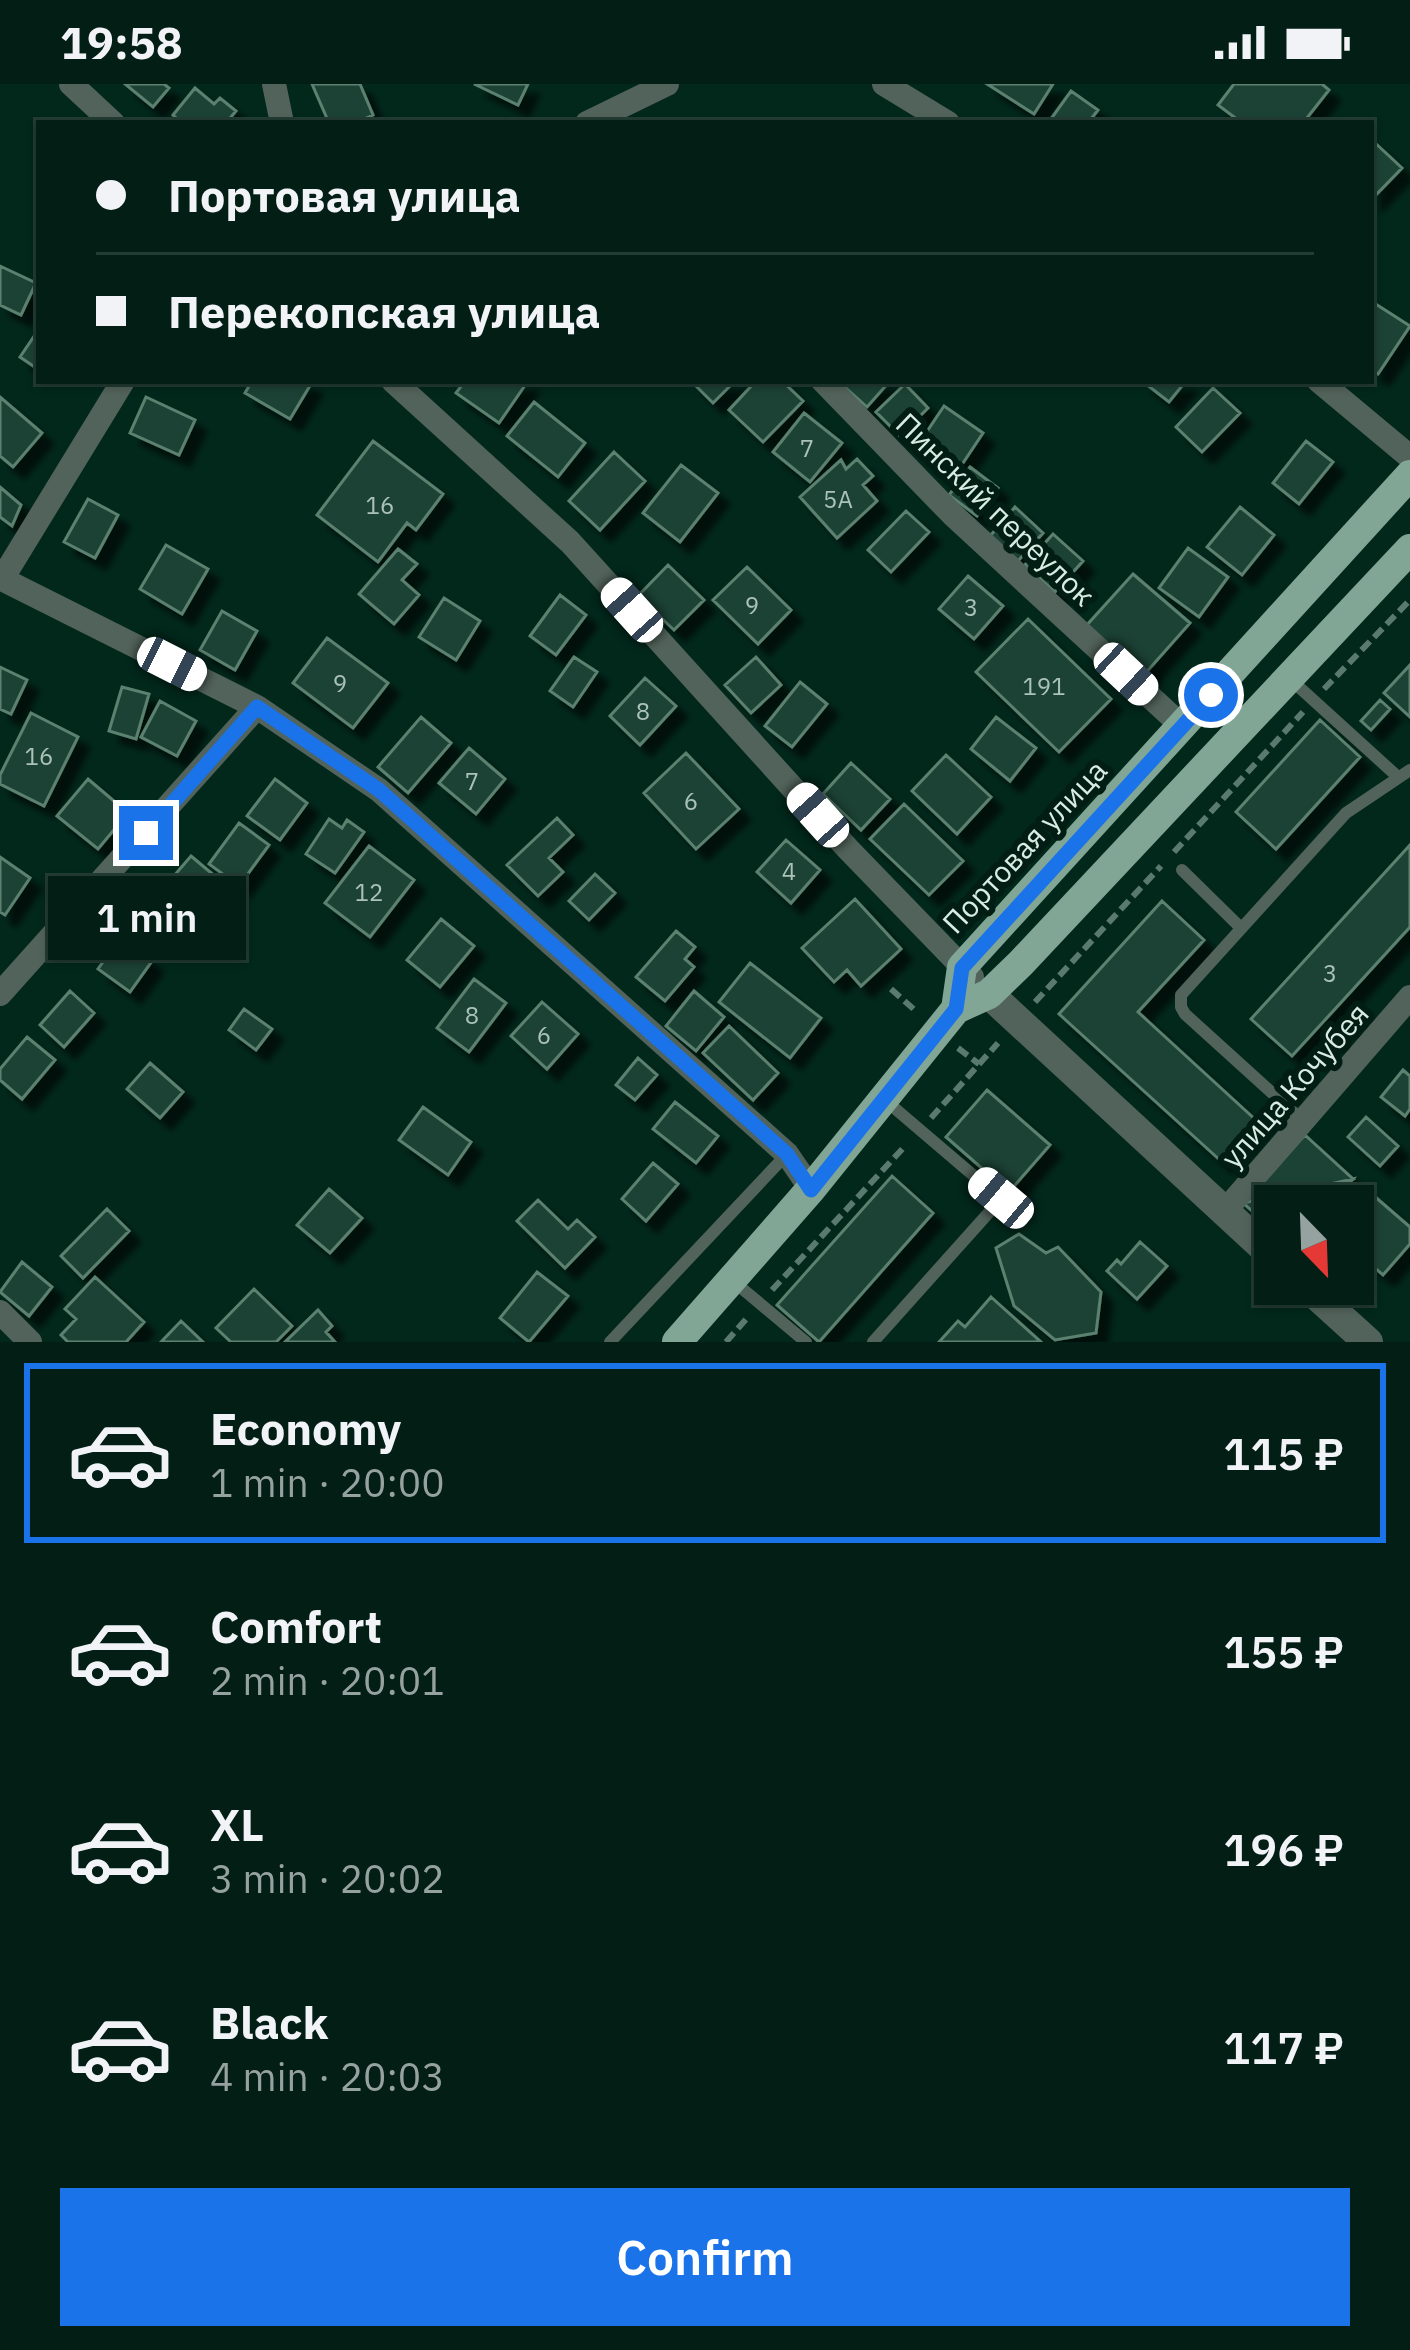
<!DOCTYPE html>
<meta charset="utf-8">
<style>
:root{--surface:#021e15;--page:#0c271e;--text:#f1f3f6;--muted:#96a2a0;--line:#233c34;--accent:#1a73e8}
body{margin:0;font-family:"IBM Plex Sans",sans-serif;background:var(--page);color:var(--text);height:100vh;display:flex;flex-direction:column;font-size:45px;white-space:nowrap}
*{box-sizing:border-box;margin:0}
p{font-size:39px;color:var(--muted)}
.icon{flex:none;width:66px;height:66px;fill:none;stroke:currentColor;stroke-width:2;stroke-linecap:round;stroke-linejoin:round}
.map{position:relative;height:1258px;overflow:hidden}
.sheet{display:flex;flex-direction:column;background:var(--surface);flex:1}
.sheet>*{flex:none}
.banner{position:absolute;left:36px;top:36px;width:1338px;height:264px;border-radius:0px;box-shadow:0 3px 9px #0004,0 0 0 3px var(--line);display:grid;align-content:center;height:264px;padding:0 60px;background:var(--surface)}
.needle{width:78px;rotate:157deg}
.fabs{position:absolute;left:1254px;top:1101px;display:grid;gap:24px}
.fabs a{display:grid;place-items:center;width:120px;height:120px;border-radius:0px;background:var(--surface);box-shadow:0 3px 9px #0004,0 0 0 3px var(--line);font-size:60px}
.end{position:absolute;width:54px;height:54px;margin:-27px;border:15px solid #1a73e8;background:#fff;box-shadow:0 0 0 6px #fff}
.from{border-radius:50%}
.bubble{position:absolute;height:84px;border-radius:0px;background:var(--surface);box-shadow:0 3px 9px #0004,0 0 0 3px var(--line);font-size:39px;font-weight:600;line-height:84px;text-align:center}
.car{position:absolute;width:36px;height:72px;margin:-36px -18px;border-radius:15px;box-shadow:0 0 9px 3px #0007;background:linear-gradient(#fff 24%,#345 0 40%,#fff 0 76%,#345 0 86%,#fff 0)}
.banner b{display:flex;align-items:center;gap:42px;height:114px;font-size:45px}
.banner b+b{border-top:3px solid var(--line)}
.banner i{width:30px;height:30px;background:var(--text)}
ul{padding:21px 0 0;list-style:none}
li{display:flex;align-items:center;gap:36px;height:180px;margin:0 24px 18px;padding:0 36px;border:6px solid transparent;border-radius:0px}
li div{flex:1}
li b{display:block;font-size:45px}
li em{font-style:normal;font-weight:600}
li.selected{border-color:var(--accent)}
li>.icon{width:108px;height:108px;stroke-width:1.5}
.button{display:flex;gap:24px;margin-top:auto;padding:24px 60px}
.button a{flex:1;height:138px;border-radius:0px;background:var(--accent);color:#fff;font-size:48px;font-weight:600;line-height:138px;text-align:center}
.status{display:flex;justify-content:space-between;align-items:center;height:84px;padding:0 60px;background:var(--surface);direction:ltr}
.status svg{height:33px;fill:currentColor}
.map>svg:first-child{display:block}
.building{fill:#1e4335;stroke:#5b8170;stroke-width:3;filter:url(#shadow)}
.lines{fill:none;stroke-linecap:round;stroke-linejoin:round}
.path{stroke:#5b7a6f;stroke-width:6;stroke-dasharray:12 6;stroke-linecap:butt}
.service{stroke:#52635b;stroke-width:12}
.minor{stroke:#52635b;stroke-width:24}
.tertiary{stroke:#52635b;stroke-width:30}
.primary{stroke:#81a695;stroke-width:30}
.route{stroke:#1a73e8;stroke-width:15}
.labels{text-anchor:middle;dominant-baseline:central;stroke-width:12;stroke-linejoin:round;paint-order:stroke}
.number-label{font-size:24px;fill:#aac2b8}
.street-label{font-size:30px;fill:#d8ece3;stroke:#021d14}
</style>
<div class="status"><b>19:58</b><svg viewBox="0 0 49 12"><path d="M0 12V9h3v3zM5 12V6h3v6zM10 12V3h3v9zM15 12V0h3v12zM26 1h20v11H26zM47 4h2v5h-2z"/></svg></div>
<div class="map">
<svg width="1410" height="1258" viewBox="0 0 1410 1258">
<defs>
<filter id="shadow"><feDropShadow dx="11" dy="11" stdDeviation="3" flood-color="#0009"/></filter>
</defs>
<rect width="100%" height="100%" fill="#02281c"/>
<!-- building -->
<path class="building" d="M125,0H164L169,4L153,23Z
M312,0H360L373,31L355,39H329Z
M474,0H528L518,21Z
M987,0H1053L1034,30Z
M1234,0H1322L1329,6L1303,39H1242L1218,21Z
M195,4L214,20L220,14L236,27L226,39H182L173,31Z
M1071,7L1098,26L1088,39H1048Z
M1373,57L1402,84L1371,116V59Z
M0,182L36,199L21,231L0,221Z
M1371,217L1410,242L1378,290L1371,286Z
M39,245V286L20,273Z
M252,297H306L311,300L290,335L245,309Z
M465,297H528L499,339L456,309Z
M691,297H735L713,319Z
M756,297H782L803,317L763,358L729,326Z
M838,297H890L867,323Z
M1142,297H1186L1169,318Z
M905,300L928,324L900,352L876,328Z
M1213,304L1240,329L1202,368L1176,343Z
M0,313L42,349L13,383L0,372Z
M146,313L195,336L179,371L130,349Z
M534,318L585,359L558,393L507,352Z
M944,322L983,349L961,382L922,355Z
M804,329L842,359L810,398L773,368Z
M373,357L443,410L416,446L407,439L378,478L317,431Z
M1306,357L1333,378L1299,420L1273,399Z
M614,368L645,397L600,446L569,417Z
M857,375L873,392L863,401L877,417L837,454L800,413L841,376L846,385Z
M681,381L718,409L680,458L643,429Z
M970,383L998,404L977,432L949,411Z
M0,403L21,421L12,442L0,433Z
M88,415L118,431L95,474L64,458Z
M1015,423L1043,449L1018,477L990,452Z
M1240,423L1274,451L1242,491L1207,463Z
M906,427L929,448L891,488L868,466Z
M1053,450L1083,477L1055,508L1025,481Z
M166,461L208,485L182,530L140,505Z
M1188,464L1228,493L1199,533L1159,504Z
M398,465L417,480L402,496L419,511L394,540L359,510Z
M668,481L704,516L674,546L638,512Z
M747,483L791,526L758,560L713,516Z
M1133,490L1190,539L1143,592L1086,542Z
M968,492L1003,522L974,555L939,525Z
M560,511L586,531L556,571L530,552Z
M444,514L480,537L456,576L419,553Z
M222,527L257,547L235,586L200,566Z
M1028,535L1111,615L1059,668L976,588Z
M327,554L388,599L353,644L293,599Z
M574,573L597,588L573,623L550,607Z
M756,573L781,601L751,629L725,601Z
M1410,581V633L1384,609Z
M0,583L27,596L11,630L0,625Z
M645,594L676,622L640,661L610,632Z
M800,598L827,620L792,663L765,642Z
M122,603L149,610L136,655L109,647Z
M1380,616L1390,625L1371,646L1361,637Z
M160,617L196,637L177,672L141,653Z
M31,629L78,653L44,722L0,700V691Z
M421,633L451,659L408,709L378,683Z
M996,633L1036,664L1010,697L971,665Z
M1320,636L1360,673L1276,765L1236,728Z
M469,664L505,695L476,730L439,699Z
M686,669L739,725L696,765L644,709Z
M946,671L991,713L957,750L912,707Z
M851,679L890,715L861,746L823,710Z
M88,695L128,729L98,765L57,732Z
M275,695L307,719L280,756L247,732Z
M904,720L963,777L929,811L870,755Z
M557,734L573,751L549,774L563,788L538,812L507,781Z
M329,735L342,744L347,736L364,748L335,789L306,770Z
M239,739L269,761L239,802L209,780Z
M786,756L820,786L791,819L757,788Z
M1410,761V843L1292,972L1251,935Z
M369,762L414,796L370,853L325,819Z
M191,772L235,809L199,853L154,815Z
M0,773L30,794L5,831L0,828Z
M595,790L615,809L589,836L569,817Z
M855,815L901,865L861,902L847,886L834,898L802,864Z
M1162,817L1204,856L1138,928L1258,1038L1222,1078L1059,930Z
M441,835L474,862L440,903L407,876Z
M676,847L695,863L685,875L694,883L665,917L636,893Z
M120,854L152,877L130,908L98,885Z
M750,879L821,934L790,974L719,918Z
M474,895L506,919L469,968L437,944Z
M70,907L94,929L64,963L40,941Z
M694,907L724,933L696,967L666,942Z
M542,918L578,950L547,985L511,952Z
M244,925L272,945L256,966L229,946Z
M729,942L778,989L753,1016L703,969Z
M27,953L55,976L22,1015L0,996V985Z
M638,974L657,991L635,1016L616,1001Z
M150,979L183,1008L160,1034L127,1005Z
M1403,986L1410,992V1025L1405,1032L1381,1013Z
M987,1006L1050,1061L1009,1108L946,1053Z
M675,1018L718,1052L696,1079L653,1045Z
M423,1023L471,1058L448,1091L399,1056Z
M1366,1033L1398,1062L1380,1082L1348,1053Z
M1305,1051L1353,1095L1243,1119Z
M653,1079L678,1100L646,1137L622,1115Z
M892,1092L933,1129L819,1258L777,1221Z
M1353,1095L1329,1122H1275V1147L1243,1119Z
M329,1105L362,1134L330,1169L297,1141Z
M1373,1111L1410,1143V1160L1383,1191L1353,1165V1134Z
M538,1116L568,1145L577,1136L595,1153L565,1184L517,1137Z
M107,1125L129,1147L83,1194L61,1172Z
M1019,1150L1046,1169L1058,1163L1101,1208L1096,1249L1055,1256L1014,1222L996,1164Z
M1140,1158L1167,1182L1137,1215L1107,1187L1117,1176L1121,1180Z
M22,1178L52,1203L29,1232L0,1208Z
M537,1188L568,1212L529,1258L500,1234Z
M95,1193L144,1238L126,1258H68L61,1251L76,1235L65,1225Z
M254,1205L292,1242L276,1258H231L216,1244Z
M991,1213L1041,1258H939L958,1237L965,1243Z
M318,1226L332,1242L326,1248L335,1258H285Z
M181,1237L203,1258H161Z"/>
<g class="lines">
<!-- path -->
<path class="path" d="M1324,605L1410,516
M1174,768L1303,628
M891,905L917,928
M1035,918L1161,782
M958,964L979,980
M931,1034L998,959
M772,1206L906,1061
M726,1258L747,1234"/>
<!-- service -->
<path class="service" d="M1289,594L1398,693
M1182,786L1241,844
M1303,1037L1185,930L1181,923V911L1346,729L1410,686
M733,1197L806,1258
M610,1258L787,1070
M873,1258L1001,1115L885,1016"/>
<!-- minor -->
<path class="minor" d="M71,0L113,39
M274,0L282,39
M884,0L948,39
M587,39L667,0
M393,297L570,458L848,765L972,893
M823,297L953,431L1183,643
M1319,297L1410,373
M0,494L257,623L379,706L787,1070L811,1105
M2,495L123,297
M0,910L257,623
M1224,1128L1410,913
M0,1228L30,1258"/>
<!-- tertiary -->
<path class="tertiary" d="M989,910L1275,1174
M1304,1200L1368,1258"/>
<!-- primary -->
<path class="primary" d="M956,925L962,883L1410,391
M677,1258L811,1105L956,925L989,910L1021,879L1410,465"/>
</g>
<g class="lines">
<!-- route -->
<path class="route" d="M146,749L257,623L379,706L787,1070L811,1106L956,925L962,884L1211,611"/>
</g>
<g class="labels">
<!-- number labels -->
<g class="number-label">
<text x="807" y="364">7</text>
<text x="838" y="415">5А</text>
<text x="380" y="421">16</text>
<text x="752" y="521">9</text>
<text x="971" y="523">3</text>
<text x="340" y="599">9</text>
<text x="1044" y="602">191</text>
<text x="643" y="627">8</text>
<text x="39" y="672">16</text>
<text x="472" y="697">7</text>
<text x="691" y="717">6</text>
<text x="789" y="787">4</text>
<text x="369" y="808">12</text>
<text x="1330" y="889">3</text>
<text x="472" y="931">8</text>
<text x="544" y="951">6</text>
</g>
<!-- street labels -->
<g class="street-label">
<text transform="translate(996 425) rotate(44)">Пинский переулок</text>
<text transform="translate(1024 762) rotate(-47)">Портовая улица</text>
<text transform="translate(1294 1001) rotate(-49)">улица Кочубея</text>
</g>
</g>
</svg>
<div class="fabs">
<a><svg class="needle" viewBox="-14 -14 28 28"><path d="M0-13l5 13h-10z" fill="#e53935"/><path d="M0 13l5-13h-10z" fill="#96a2a0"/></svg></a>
</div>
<i class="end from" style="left:1211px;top:611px"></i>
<i class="end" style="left:146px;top:749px"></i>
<div class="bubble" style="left:48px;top:792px;width:198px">1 min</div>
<i class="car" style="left:632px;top:526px;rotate:318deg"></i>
<i class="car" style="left:172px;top:580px;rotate:117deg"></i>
<i class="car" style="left:1126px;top:590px;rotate:133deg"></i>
<i class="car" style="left:818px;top:731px;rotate:318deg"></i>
<i class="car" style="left:1001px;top:1114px;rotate:310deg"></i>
<div class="banner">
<b><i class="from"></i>Портовая улица</b>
<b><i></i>Перекопская улица</b>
</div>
</div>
<section class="sheet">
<ul>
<li class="selected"><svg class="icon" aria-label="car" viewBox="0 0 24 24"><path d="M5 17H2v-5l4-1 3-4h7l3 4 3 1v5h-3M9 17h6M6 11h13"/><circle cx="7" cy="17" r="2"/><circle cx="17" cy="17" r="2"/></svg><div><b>Economy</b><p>1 min · 20:00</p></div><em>115 ₽</em></li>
<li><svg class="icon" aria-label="car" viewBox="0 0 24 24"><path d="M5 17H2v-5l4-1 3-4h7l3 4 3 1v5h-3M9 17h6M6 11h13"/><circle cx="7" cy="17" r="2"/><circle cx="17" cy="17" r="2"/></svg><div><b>Comfort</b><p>2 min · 20:01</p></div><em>155 ₽</em></li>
<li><svg class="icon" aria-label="car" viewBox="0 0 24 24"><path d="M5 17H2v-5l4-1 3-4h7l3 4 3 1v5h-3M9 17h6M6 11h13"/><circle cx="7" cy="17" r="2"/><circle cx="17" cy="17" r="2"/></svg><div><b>XL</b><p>3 min · 20:02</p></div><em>196 ₽</em></li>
<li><svg class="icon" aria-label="car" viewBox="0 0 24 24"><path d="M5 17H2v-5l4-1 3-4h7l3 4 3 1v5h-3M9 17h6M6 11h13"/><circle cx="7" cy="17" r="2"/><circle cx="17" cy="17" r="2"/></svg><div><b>Black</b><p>4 min · 20:03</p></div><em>117 ₽</em></li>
</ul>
<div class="button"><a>Confirm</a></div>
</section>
